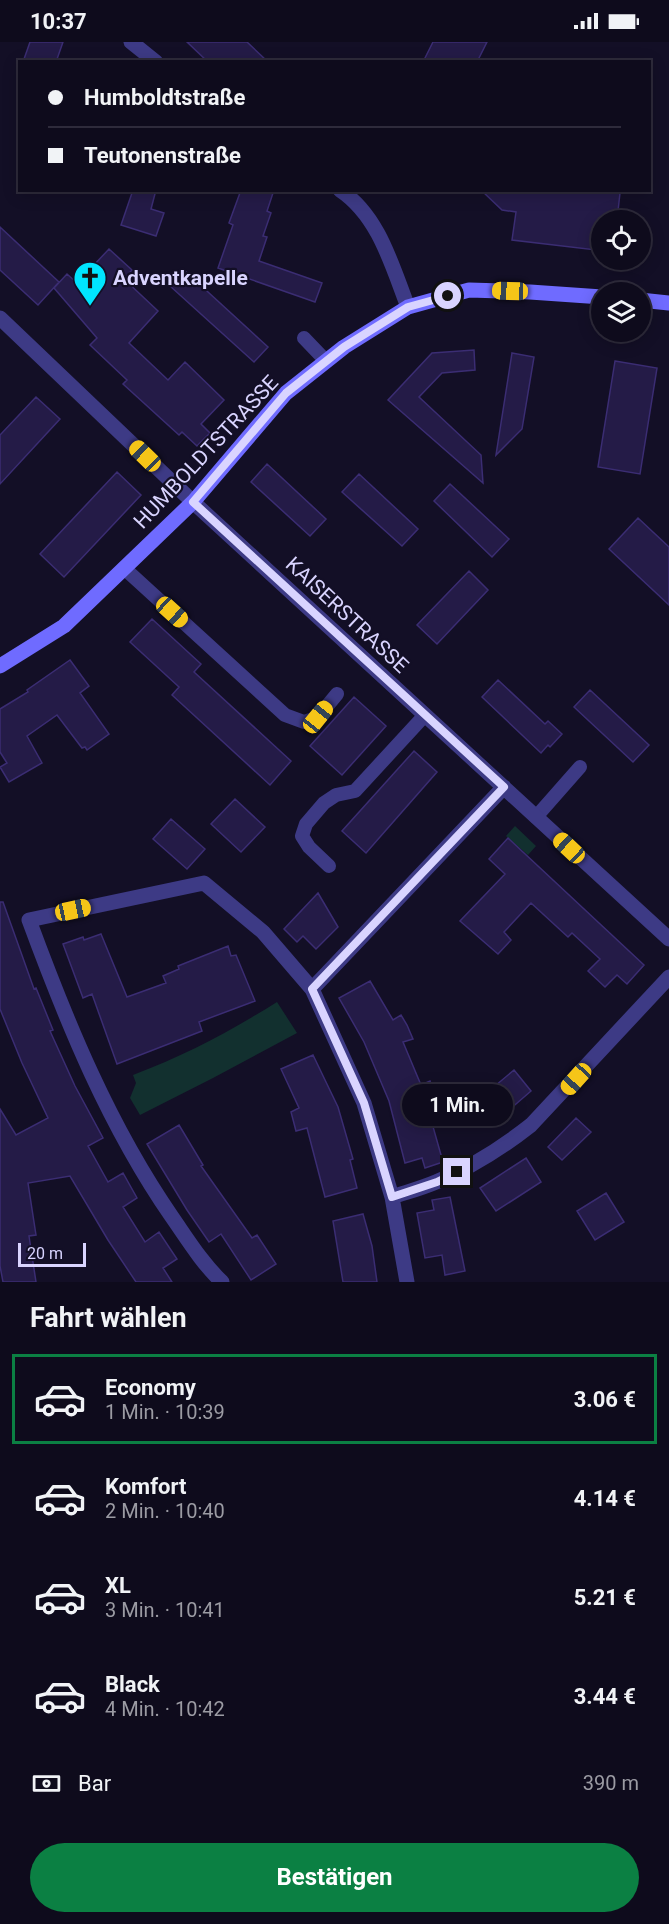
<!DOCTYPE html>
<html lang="de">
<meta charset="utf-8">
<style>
:root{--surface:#0e0b1c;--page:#1c1929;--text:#f1f3f6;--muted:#9b9ba3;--line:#2e2b3b;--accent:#0b8043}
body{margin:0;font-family:Roboto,sans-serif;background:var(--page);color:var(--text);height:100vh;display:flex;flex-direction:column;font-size:22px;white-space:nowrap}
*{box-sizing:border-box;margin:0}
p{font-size:20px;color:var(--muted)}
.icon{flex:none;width:33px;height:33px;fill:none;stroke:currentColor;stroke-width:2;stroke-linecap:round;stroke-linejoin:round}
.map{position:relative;height:1240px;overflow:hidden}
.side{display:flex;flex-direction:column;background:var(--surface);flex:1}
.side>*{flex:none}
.banner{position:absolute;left:18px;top:18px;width:633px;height:132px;border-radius:0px;box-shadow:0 3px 15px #0003,0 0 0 2px var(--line);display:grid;align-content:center;height:132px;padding:0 30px;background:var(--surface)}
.tools{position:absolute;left:591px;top:168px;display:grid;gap:12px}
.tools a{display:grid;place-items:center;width:60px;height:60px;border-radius:50%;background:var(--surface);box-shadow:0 3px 15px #0003,0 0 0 2px var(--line);font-size:30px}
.scale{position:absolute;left:18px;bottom:15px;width:68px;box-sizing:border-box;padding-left:6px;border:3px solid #d9d4ff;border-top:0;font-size:16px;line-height:21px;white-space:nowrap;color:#d9d4ff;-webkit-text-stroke:4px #130f26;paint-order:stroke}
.end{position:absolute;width:27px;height:27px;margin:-14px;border:8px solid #d9d4ff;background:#111;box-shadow:0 0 0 3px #111}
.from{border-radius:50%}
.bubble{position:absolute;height:42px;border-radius:21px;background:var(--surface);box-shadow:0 3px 15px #0003,0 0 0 2px var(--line);font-size:20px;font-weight:700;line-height:42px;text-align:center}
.car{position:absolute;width:18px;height:36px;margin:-18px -9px;border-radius:8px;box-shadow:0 0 4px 2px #0007;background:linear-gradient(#f5c518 24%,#345 0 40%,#f5c518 0 76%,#345 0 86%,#f5c518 0)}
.banner b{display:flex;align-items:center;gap:21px;height:57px;font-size:22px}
.banner b+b{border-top:2px solid var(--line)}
.banner i{width:15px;height:15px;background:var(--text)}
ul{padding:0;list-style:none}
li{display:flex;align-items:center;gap:18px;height:90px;margin:0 12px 9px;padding:0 18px;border:3px solid transparent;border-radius:0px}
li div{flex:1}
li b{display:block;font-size:22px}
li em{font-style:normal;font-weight:700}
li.current{border-color:var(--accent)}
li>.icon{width:54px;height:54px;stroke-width:1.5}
h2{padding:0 30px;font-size:27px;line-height:72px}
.pay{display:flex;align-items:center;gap:15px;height:66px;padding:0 30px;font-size:22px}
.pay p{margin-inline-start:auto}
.action{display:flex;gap:12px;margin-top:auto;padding:12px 30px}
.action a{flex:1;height:69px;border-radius:36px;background:var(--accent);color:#fff;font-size:24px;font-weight:700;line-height:69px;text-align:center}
.status{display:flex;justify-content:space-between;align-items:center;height:42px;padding:0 30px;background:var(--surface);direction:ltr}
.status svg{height:16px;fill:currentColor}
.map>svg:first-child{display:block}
.green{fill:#12302f}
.building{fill:#241b47;stroke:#3b2d73;stroke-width:1.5}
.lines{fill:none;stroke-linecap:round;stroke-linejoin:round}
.lane{stroke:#3d3a85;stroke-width:14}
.street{stroke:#3d3a85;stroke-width:15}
.secondary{stroke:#6f6bff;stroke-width:15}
.route{stroke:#d9d4ff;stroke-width:8}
.labels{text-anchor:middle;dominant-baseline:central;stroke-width:4.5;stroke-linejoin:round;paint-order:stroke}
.poi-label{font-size:21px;font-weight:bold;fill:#d9d4ff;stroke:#130f26;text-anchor:start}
.street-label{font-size:21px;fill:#d9d4ff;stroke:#130f26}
</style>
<div class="status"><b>10:37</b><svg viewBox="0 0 49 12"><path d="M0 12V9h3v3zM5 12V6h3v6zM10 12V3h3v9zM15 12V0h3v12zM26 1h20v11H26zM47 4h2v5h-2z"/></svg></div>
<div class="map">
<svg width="669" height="1240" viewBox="0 0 669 1240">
<rect width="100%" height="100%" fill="#130f26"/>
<!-- green -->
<path class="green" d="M515,784L536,804L528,813L506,794Z
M277,960L297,991L213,1036L140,1073L130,1056L136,1041L133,1033C186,1013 229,990 277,960Z"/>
<!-- building -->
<path class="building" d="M30,0H63L56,20H23Z
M187,0H247L268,20H208Z
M433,0H487L477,20H423Z
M133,148H156L151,167L164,171L156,194L121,183Z
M241,148H274L267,169L271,171L263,194L267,195L259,219L322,241L315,260L218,226L233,183L229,181Z
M481,148H595L620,151L617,178L600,177L596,208L512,198L516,170L502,168Z
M0,185L59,240L38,263L0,228Z
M109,207L132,228L124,237L158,269L129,301L168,338L185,320L224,358L201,382L210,391L197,404L182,390L179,393L123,342L127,338L90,303L97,296L54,246L67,232L77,241Z
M184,228L268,305L254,320L170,244Z
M474,308L475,328L442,331L419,355L481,413L483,441L388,358L432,311Z
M512,311L534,315L522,387L496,413Z
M615,319L657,326L640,432L598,425Z
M36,355L60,377L0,442V393Z
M267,422L326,477L310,494L251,440Z
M117,430L141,453L64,535L40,512Z
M359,432L418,487L402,504L342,450Z
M450,442L509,497L492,515L434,459Z
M638,476L669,505V563L609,507Z
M469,529L488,548L437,602L417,583Z
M152,577L201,622L194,630L291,719L270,743L172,653L179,645L130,600Z
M70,618L89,644L80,651L109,692L87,708L85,705L82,706L57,673L27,694L42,721L9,740L0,725L7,721L0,710V667L28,650L27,648Z
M498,638L545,682L548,679L562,692L550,705L548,703L541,711L482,655Z
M590,648L649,703L633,720L574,665Z
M354,655L386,684L342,733L310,704Z
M414,709L437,730L366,811L342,789Z
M235,757L265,785L241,810L211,782Z
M171,777L205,807L187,827L153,797Z
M508,796L644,923L627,942L617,933L605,945L588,929L600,917L572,891L568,895L531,861L504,890L511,898L498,912L460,879L505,832L489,817Z
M318,851L338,885L316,907L303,894L297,900L284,887Z
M0,860H3L34,947L36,946L53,988L50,989L75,1044L103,1096L88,1104L108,1140L123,1131L137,1156L123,1165L145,1200L159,1190L177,1217L163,1226L172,1240H136L108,1198L70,1134L28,1141L36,1193L29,1194L36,1240H3L0,1224V1067L16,1093L48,1076L22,1021L0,967Z
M101,892L127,955L166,941L163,934L179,927L178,924L228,904L231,914L236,913L255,959L199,980L202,989L117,1022L92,952L83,956L63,902L83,895L84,898Z
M370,939L393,978L401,973L407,983L413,997L403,1000L421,1043L430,1039L437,1064L428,1067L443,1120L425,1126L422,1116L405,1121L389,1059L364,1000L339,956Z
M313,1013L338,1065L353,1117L350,1118L357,1146L325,1155L307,1086L296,1089L291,1070L299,1066L281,1027Z
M514,1028L531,1049L509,1068L489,1049Z
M576,1076L591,1090L562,1118L548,1105Z
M179,1083L203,1123L201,1124L252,1196L257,1193L276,1222L251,1238L221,1192L209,1200L187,1168L147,1102Z
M526,1116L541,1140L496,1169L480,1146Z
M606,1151L624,1180L595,1198L577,1169Z
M450,1155L465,1229L445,1233L442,1213L425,1216L417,1171L434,1168L432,1158Z
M363,1172L372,1204L377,1240H343L333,1179Z"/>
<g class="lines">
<!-- lane -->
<path class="lane" d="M304,296L326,319
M124,526L285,673L304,680L318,675L337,652
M536,775L580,725
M329,824L309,805L302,794L306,782L324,761L336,753L355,749L425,673"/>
<!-- street -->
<path class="street" d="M131,0L156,20
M340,148C379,174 392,224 408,265
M0,276L193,460L669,897
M392,1155C407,1150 422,1146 436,1140C470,1126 503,1105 531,1083L669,935
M222,1240C202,1221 188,1198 172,1175C109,1084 67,981 29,878L204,841L263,890L312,947
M407,1240L392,1155L364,1061L312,947L504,745"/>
<!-- secondary -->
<path class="secondary" d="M640,258L669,261
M0,624L64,584L193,460L286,351L344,305L408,265L469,248L530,250L602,255"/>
</g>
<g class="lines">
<!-- route -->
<path class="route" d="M448,254L408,265L344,305L286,351L193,460L504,745L312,947L364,1061L392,1155L437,1140L457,1130"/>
</g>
<!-- icons -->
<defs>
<g id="church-pin" transform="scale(1.725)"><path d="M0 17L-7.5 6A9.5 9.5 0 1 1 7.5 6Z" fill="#00e5ff" stroke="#130f26"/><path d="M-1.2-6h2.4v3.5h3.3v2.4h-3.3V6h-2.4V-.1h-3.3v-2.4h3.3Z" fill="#111"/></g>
</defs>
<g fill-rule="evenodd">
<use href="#church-pin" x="90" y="236"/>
</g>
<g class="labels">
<!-- poi labels -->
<g class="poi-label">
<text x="113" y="236">Adventkapelle</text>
</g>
<!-- street labels -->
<g class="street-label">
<text transform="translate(206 410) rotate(-47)">HUMBOLDTSTRASSE</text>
<text transform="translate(347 573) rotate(43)">KAISERSTRASSE</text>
</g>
</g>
</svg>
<div class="tools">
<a><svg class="icon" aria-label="locate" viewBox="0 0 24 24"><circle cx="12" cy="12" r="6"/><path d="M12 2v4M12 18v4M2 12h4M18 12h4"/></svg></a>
<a><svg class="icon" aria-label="layers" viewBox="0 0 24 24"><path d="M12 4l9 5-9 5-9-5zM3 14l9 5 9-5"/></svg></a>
</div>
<div class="scale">20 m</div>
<i class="end from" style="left:448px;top:254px"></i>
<i class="end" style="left:457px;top:1130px"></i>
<div class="bubble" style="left:402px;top:1042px;width:111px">1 Min.</div>
<i class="car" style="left:510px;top:249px;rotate:272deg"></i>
<i class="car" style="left:145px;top:414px;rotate:314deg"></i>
<i class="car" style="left:172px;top:570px;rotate:132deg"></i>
<i class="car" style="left:318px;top:675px;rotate:39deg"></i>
<i class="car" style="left:569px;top:806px;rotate:313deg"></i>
<i class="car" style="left:73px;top:868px;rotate:78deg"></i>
<i class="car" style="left:576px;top:1037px;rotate:222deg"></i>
<div class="banner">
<b><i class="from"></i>Humboldtstraße</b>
<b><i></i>Teutonenstraße</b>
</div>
</div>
<section class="side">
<h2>Fahrt wählen</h2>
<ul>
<li class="current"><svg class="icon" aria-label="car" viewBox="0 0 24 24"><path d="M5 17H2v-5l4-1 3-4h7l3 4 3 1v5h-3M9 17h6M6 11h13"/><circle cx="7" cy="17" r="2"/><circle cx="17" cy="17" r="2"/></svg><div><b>Economy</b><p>1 Min. · 10:39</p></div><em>3.06 €</em></li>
<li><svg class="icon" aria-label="car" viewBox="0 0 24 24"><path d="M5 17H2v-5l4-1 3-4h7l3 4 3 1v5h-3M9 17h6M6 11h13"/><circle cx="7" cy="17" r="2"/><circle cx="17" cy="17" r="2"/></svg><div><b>Komfort</b><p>2 Min. · 10:40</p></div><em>4.14 €</em></li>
<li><svg class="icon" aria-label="car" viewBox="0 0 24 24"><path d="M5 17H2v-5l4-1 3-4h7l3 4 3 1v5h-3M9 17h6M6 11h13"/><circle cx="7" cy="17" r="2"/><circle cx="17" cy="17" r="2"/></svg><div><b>XL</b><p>3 Min. · 10:41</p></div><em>5.21 €</em></li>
<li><svg class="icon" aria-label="car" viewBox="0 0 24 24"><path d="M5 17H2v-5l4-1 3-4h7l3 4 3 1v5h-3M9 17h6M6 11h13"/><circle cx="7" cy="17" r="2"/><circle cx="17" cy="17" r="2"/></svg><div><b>Black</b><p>4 Min. · 10:42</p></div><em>3.44 €</em></li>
</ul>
<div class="pay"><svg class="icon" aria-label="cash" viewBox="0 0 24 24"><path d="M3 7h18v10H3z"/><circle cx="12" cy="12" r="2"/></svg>Bar<p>390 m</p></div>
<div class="action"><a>Bestätigen</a></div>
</section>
